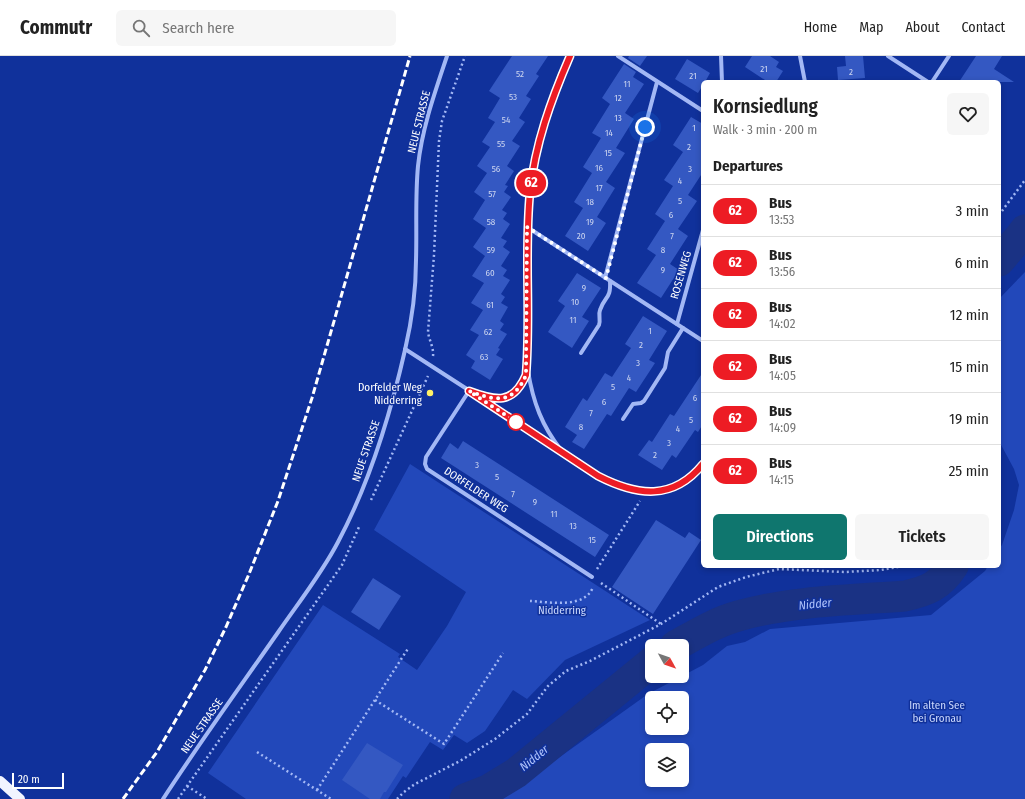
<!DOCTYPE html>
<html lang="en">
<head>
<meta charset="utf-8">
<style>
	body { margin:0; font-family:"Fira Sans Condensed",sans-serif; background:#f6f6f6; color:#222; height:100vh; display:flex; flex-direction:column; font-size:15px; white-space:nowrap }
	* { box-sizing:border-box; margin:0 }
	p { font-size:13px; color:#767676 }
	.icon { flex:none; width:22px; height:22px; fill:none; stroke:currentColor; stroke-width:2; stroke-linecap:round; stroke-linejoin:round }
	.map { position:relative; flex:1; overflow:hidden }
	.panel { position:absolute; left:701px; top:24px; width:300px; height:488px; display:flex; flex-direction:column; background:#fff; border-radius:6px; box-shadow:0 2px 6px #0003 }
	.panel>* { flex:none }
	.badge { padding:0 8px; border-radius:13px; font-size:14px; line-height:26px }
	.needle { width:26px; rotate:130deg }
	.tools { position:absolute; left:645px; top:583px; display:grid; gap:8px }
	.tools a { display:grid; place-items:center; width:44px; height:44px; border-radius:6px; background:#fff; box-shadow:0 2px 6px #0003; font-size:20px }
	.scale { position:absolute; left:12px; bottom:10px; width:52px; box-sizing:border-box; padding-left:4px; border:2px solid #fff; border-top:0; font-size:11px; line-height:14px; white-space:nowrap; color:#fff; -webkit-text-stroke:3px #10319b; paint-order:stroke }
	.you { position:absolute; width:20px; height:20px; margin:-10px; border:3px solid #fff; border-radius:50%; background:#1a73e8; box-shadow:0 0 0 6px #1a73e833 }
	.map>.badge { position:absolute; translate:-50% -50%; box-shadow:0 0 0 2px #fff }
	h2 { padding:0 12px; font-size:15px; line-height:36px }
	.round { display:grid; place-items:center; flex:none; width:42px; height:42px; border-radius:6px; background:#f6f6f6 }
	.summary { display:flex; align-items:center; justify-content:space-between; height:68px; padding:0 12px }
	h1 { font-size:19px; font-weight:600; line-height:30px }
	.action { display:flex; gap:8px; margin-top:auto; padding:8px 12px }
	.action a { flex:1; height:46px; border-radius:6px; background:#0f766e; color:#fff; font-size:16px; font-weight:600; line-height:46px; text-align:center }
	.action a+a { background:#f6f6f6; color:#222 }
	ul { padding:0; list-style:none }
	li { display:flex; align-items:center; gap:12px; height:52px; padding:0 12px; border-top:1px solid #e0e0e0 }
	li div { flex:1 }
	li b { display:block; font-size:15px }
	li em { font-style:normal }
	li .badge { min-width:44px; font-weight:700; text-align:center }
	header { display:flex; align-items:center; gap:24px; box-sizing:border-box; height:56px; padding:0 20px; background:#fff; border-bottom:1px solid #e0e0e0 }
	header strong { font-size:19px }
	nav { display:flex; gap:22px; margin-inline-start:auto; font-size:14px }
	.search { width:280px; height:36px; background:#f6f6f6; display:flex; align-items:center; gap:10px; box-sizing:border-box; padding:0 14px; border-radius:6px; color:#767676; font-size:15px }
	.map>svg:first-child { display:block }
	.green { fill:#2248ba; fill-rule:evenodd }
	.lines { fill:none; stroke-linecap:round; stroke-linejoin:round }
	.river { stroke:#1a3284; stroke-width:31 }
	.building { fill:#3458c2 }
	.path { stroke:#a3b8f5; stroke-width:2.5; stroke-dasharray:2 3; stroke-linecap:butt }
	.street { stroke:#a3b8f5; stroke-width:4 }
	.primary { stroke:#f1f4ff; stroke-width:10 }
	.rail { stroke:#fff; stroke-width:3; stroke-dasharray:7 3; stroke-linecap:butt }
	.line-casing { stroke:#fff; stroke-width:9 }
	.line { stroke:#ed1c24; stroke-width:6 }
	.walk { stroke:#fff; stroke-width:4; stroke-dasharray:0 7.2 }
	.poi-dot { fill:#fff167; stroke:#10319b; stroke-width:1.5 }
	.stop-dot { fill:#fff; stroke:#ed1c24; stroke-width:2 }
	.labels { text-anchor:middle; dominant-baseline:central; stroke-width:3; stroke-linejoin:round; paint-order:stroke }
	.number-label { font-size:9px; fill:#ccd5f0 }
	.street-label { font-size:11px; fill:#fff; stroke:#10319b }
	.poi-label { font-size:11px; fill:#fff; stroke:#10319b; text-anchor:end }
	.park-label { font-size:11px; fill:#ccd9fe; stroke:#10319b }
	.water-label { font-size:12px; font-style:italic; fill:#b0c3fb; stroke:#10319b }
</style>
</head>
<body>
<header>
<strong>Commutr</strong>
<div class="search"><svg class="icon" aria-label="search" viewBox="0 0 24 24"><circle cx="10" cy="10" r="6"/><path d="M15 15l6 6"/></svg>Search here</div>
<nav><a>Home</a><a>Map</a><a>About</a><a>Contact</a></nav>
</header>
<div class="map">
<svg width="1025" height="743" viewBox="0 0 1025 743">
	<rect width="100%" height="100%" fill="#10319b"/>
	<!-- green -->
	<g class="green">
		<path d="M1025,216v527h-524l147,-105 55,-29 24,-19 18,-4 25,-13 161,-14 54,-44 3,-5h11v-17l3,-4 12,-35 5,-25 -5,-16 -15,-28v-142zM652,642h30v30h-30zM652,694h30v30h-30z"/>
		<path d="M410,408l240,156 -85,40 -38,39 -14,-9 -28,41 -18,12 -13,-8 -11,15 -13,-8 -24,36 -3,-2 -15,23h-142l-38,-26 115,-168 77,49 -2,3 19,13 30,-44 19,-34 -92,-62z"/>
	</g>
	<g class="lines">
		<!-- river -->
		<g class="river">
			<path d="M999,205l19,-22 7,-9"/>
			<path d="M675,590c20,-11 41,-24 63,-30 52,-15 113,-16 167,-20 22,-5 35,-10 48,-30"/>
			<path d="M465,743l23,-9 28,-17 136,-111"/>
		</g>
	</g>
	<!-- building -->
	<g class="building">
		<path d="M512,0h36l-12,18 3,2 -13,20 5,3 -12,19 6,4 -13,19 8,5 -13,20 7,5 -9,14 3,1 -4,6 7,5 -9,13 5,3 -4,6 7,5 -9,14 6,3 -4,6 7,5 -9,14 6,4 -4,6 7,4 -9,14 4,3 -4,6 7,4 -8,14 4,3 -4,6 7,4 -9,14 2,1 -4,6 7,4 -13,21 -19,-12 4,-7 -9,-6 13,-20 -9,-5 13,-20 -12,-7 13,-20 -12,-7 13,-20 -12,-9 13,-19 -13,-9 12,-19 -11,-8 13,-19 -10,-7 13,-19 -8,-5 13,-20 -7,-4 12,-20 -11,-7z"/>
		<path d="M629,0h18l-7,10 -12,-8z"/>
		<path d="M752,0h18l9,6 -3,5 7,4 -7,11h-8l-23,-15z"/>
		<path d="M845,0h18l2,22 -27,2 -1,-13 9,-1z"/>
		<path d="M976,0h26l-8,13 20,13h-55z"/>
		<path d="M687,3l23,14 -5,9h-2v3l-5,8 -23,-14z"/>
		<path d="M624,8l12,8 -3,5 11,7 -19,29 9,6 -18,29 9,5 -19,29 9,6 -18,29 9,6 -18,28 -23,-15 18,-28 -9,-6 18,-29 -9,-6 18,-29 -9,-5 18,-29 -8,-6z"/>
		<path d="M691,61l12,7v48l-15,23 9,6 -19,28 10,7 -18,28 9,6 -18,28 -24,-15 19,-28 -9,-6 18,-28 -10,-7 18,-28 -9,-6 19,-28 -10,-7z"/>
		<path d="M577,217l24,15 -19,29 7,4 -17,27 -24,-16 17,-26 -7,-5z"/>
		<path d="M643,260l24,15 -18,29 6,3 -19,29 -7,-4 -18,28 -4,-2 -23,35 -12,-7 5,-7 -12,-8 18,-29 4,3 18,-28 7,4 19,-29 -6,-4z"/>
		<path d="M703,316v52l-5,8 -3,-2 -19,28 -4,-3 -10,15 -24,-15 11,-15 3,2 18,-28 4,2z"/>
		<path d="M463,385l146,94 -14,22 -154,-99 9,-15 8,6z"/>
		<path d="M656,464l29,18 4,-6 12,8 -48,74 -41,-27z"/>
		<path d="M373,522l28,18 -22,34 -28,-18z"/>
		<path d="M367,687l36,22 -17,27h-2l-4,7h-10l-28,-19z"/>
	</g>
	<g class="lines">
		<!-- path -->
		<g class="path">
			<path d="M999,159l26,-35"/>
			<path d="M433,300c1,-8 -4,-16 -5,-24l6,-77 5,-114 3,-20 23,-65"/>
			<path d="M371,444l57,-124"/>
			<path d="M597,513l43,-68"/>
			<path d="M601,527l60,41"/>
			<path d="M530,545c19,1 55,8 63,-14"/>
			<path d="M375,644l69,44 59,-91"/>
			<path d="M257,696l74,47"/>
			<path d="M187,730l20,13"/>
			<path d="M317,734l92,-143"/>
			<path d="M178,743l164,-234 17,-38"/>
			<path d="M397,743l7,-7 11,-8 45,-23 35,-22 32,-25 21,-28 18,-15 24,-10 71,-37 57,-37 28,-10 33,-8 66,3 36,-2 22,-4"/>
		</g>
		<!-- street -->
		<g class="street">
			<path d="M618,0l85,55"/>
			<path d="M721,0l1,26"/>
			<path d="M800,0l5,26"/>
			<path d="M888,0l40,26"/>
			<path d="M932,26l17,-26"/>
			<path d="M527,171l176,114"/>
			<path d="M605,222l52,-196"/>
			<path d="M677,268l26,-94"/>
			<path d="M405,293l65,42"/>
			<path d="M581,297l18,-28c2,-5 -1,-10 1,-15 5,-15 11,-10 10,-29"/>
			<path d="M528,315c5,31 14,55 33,79"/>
			<path d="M469,335c27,10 44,14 57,-16 5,-61 -2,-122 4,-183 5,-48 21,-92 40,-136"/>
			<path d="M469,335l-43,66 -1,7 2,5 165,108"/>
			<path d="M476,339l122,81c29,14 54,24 83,6 9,-5 16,-10 22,-18"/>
			<path d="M623,363l10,-15 8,-1 3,-2 21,-33 3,-16 15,-24"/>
			<path d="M163,743c37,-57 77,-112 116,-168 20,-29 43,-58 59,-89 32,-60 52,-126 67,-192 7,-30 11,-60 11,-90 1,-31 -1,-62 2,-94 4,-38 17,-74 29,-110"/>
		</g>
		<!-- primary -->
		<path class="primary" d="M0,725l20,18"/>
		<!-- rail -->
		<path class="rail" d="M123,743l34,-47 48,-82 21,-43 23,-53 29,-73 34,-103 98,-342"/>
	</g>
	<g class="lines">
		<!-- line casing -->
		<g class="line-casing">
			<path id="line" d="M570,0c-19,44 -35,88 -40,136 -6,61 1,122 -4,183 -13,30 -30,26 -57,16l129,85c39,20 75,25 105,-12"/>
		</g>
		<!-- line -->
		<use href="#line" class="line"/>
		<!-- walk -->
		<path class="walk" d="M516,366l-47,-31c27,10 44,14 57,-16l1,-148 79,51 39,-151"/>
	</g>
	<!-- markers -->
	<circle class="poi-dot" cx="430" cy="337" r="4"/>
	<circle class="stop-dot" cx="516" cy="366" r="8"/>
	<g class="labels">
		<!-- number labels -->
		<g class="number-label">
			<text x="764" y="13">21</text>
			<text x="851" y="16">2</text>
			<text x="520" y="18">52</text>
			<text x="693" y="20">21</text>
			<text x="627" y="28">11</text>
			<text x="513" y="41">53</text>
			<text x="618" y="42">12</text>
			<text x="618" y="62">13</text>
			<text x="506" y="64">54</text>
			<text x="694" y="72">1</text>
			<text x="609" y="77">14</text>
			<text x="501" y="88">55</text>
			<text x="689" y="91">2</text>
			<text x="608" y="97">15</text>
			<text x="599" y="112">16</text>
			<text x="496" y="113">56</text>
			<text x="690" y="113">3</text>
			<text x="680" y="125">4</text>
			<text x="599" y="132">17</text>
			<text x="492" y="138">57</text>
			<text x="680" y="145">5</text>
			<text x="590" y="146">18</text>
			<text x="671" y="159">6</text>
			<text x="491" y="166">58</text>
			<text x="590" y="166">19</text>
			<text x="581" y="180">20</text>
			<text x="672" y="180">7</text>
			<text x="491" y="194">59</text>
			<text x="663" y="194">8</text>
			<text x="663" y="214">9</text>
			<text x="490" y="217">60</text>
			<text x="584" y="232">9</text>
			<text x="575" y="246">10</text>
			<text x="490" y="249">61</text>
			<text x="573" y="264">11</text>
			<text x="650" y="275">1</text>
			<text x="488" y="276">62</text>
			<text x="641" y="289">2</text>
			<text x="484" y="301">63</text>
			<text x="638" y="307">3</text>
			<text x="629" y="322">4</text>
			<text x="613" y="331">5</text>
			<text x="695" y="342">6</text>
			<text x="604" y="346">6</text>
			<text x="591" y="357">7</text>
			<text x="691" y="364">5</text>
			<text x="581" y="371">8</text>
			<text x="678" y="373">4</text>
			<text x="669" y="387">3</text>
			<text x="655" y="399">2</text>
			<text x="477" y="409">3</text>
			<text x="497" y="421">5</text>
			<text x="513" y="438">7</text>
			<text x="535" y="446">9</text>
			<text x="554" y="458">11</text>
			<text x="573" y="470">13</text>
			<text x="592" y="484">15</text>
		</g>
		<!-- street labels -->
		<g class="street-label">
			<text transform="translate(419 66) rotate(-76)">NEUE STRASSE</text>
			<text transform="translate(681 219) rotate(-74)">ROSENWEG</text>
			<text transform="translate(366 395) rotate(-71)">NEUE STRASSE</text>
			<text transform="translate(476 434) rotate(33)">DORFELDER WEG</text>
			<text transform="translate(202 670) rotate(-55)">NEUE STRASSE</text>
		</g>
		<!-- poi labels -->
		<g class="poi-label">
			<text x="422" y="331">Dorfelder Weg<tspan x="422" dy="13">Nidderring</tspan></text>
		</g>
		<!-- park labels -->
		<g class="park-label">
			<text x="562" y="554">Nidderring</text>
			<text x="937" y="649">Im alten See<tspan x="937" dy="13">bei Gronau</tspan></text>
		</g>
		<!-- water labels -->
		<g class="water-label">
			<text transform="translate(815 548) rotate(-6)">Nidder</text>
			<text transform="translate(534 702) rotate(-39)">Nidder</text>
		</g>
	</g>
</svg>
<div class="tools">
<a><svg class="needle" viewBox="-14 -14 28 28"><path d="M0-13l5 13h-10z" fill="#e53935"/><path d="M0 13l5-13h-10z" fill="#767676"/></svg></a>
<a><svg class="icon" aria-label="locate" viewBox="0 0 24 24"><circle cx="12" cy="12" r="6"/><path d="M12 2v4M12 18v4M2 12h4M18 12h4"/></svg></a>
<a><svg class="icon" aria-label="layers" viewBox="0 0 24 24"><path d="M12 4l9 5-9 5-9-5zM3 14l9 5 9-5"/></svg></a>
</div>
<div class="scale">20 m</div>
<div class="you" style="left:645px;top:71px"></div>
<b class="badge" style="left:531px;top:127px;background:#ed1c24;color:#fff">62</b>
<section class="panel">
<div class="summary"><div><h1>Kornsiedlung</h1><p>Walk · 3 min · 200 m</p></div><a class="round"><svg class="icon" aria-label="heart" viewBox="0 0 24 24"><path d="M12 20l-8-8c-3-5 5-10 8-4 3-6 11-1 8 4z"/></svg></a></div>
<h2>Departures</h2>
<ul>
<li><span class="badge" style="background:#ed1c24;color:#fff">62</span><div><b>Bus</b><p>13:53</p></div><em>3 min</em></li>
<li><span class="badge" style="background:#ed1c24;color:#fff">62</span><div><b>Bus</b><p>13:56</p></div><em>6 min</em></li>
<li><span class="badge" style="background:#ed1c24;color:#fff">62</span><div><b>Bus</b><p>14:02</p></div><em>12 min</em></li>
<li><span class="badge" style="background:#ed1c24;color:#fff">62</span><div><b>Bus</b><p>14:05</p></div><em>15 min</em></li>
<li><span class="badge" style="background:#ed1c24;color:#fff">62</span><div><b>Bus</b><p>14:09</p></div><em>19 min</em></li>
<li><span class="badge" style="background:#ed1c24;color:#fff">62</span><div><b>Bus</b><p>14:15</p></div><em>25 min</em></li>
</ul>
<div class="action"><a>Directions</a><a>Tickets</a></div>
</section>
</div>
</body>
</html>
